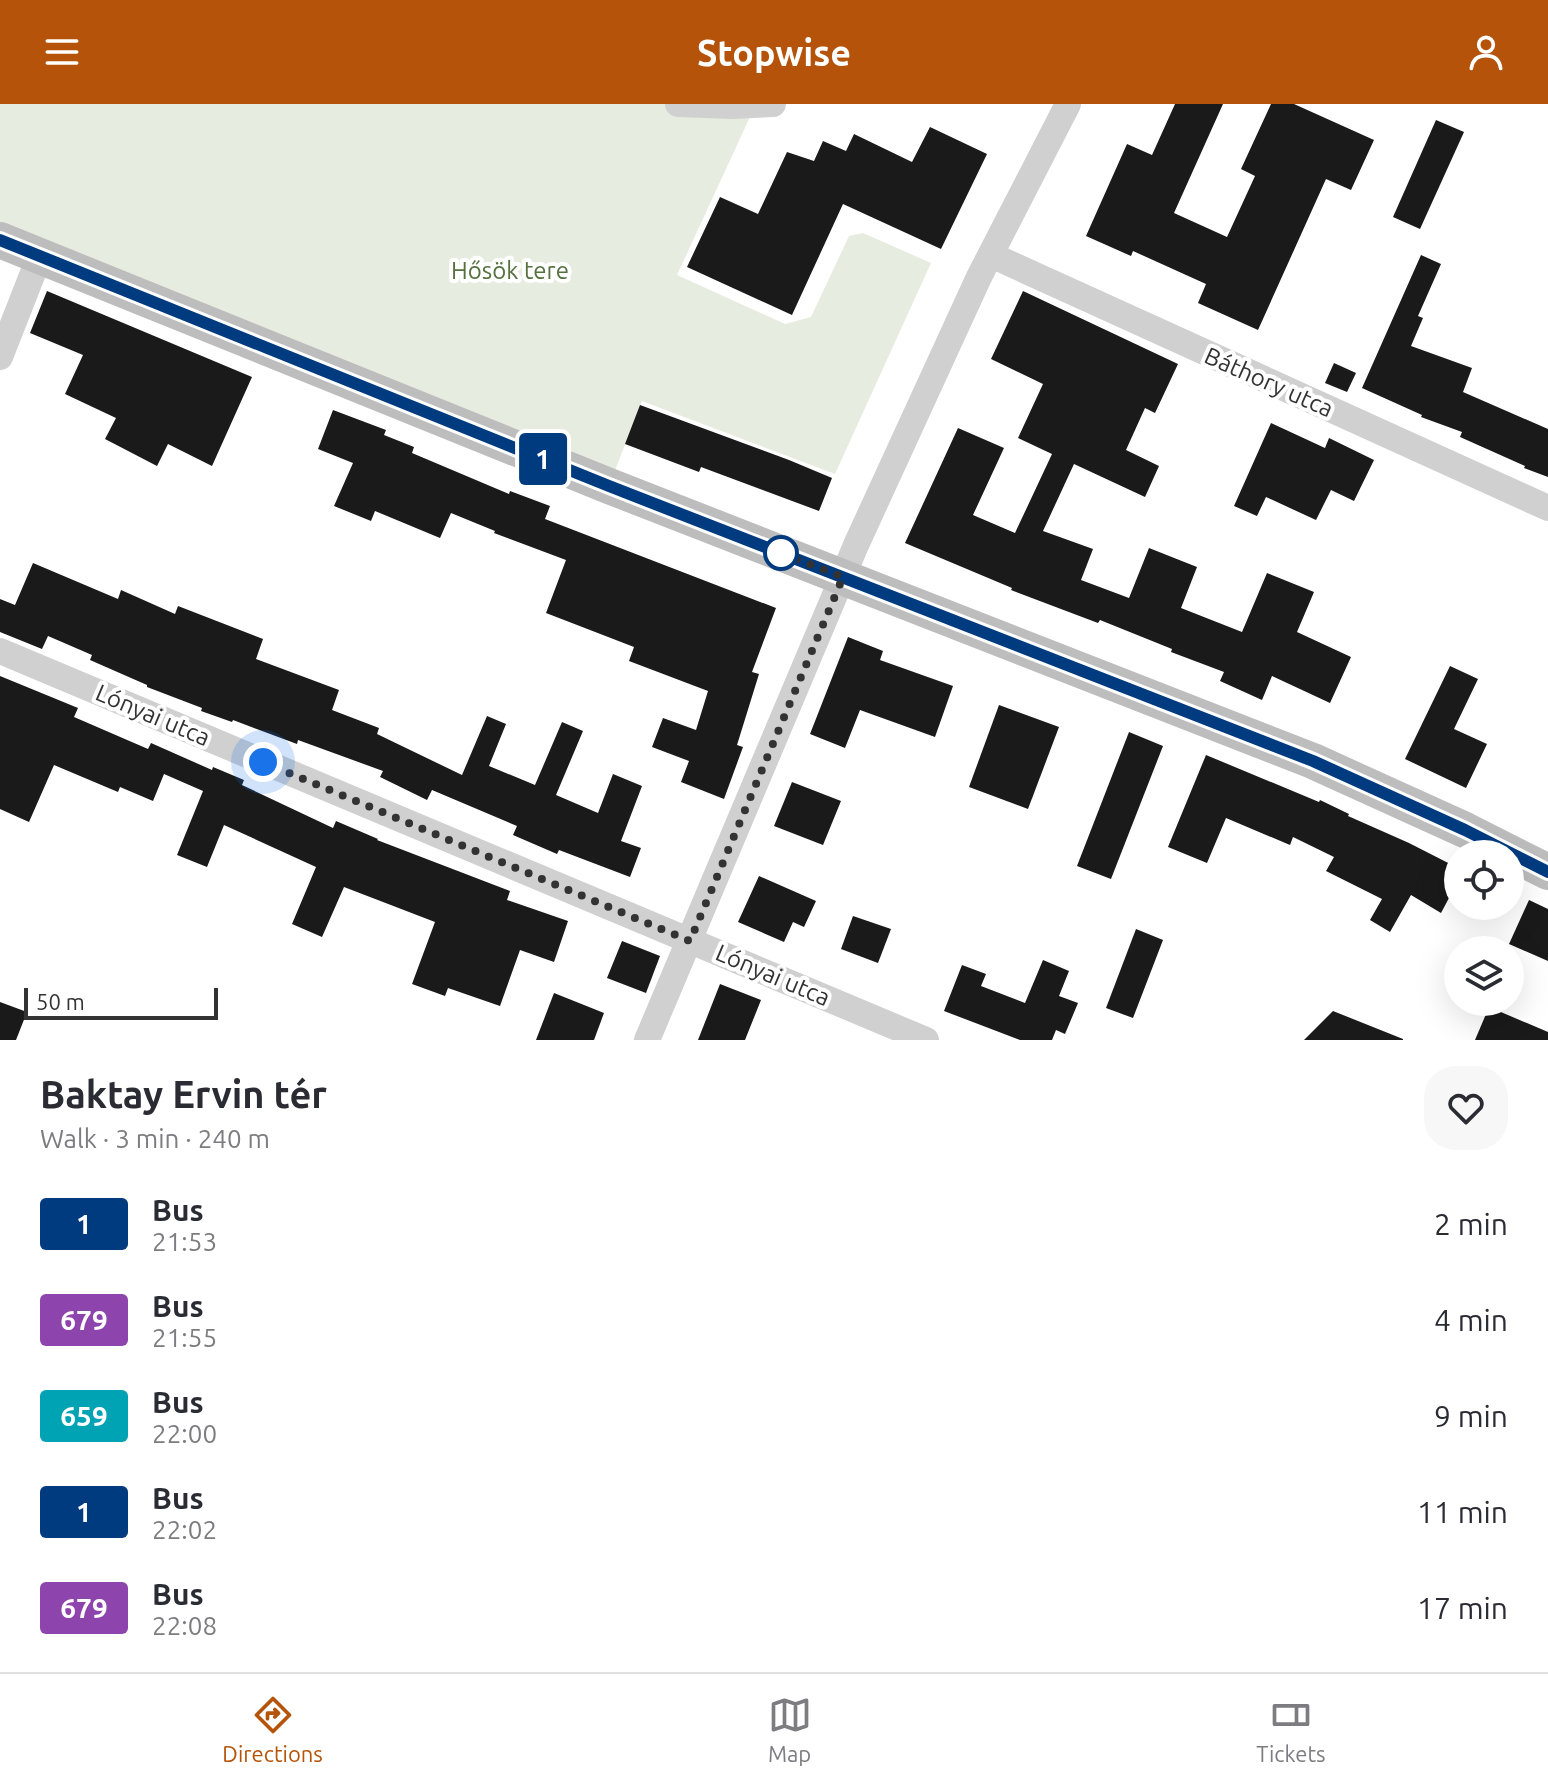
<!DOCTYPE html>
<html lang="en">
<head>
<meta charset="utf-8">
<style>
	body { margin:0; font-family:Ubuntu,sans-serif; background:#f7f7f7; color:#2b2b33; height:100vh; display:flex; flex-direction:column; font-size:30px; white-space:nowrap }
	* { box-sizing:border-box; margin:0 }
	p { font-size:26px; color:#7c7c81 }
	.icon { flex:none; width:44px; height:44px; fill:none; stroke:currentColor; stroke-width:2; stroke-linecap:round; stroke-linejoin:round }
	.map { position:relative; height:936px; overflow:hidden }
	.drawer { display:flex; flex-direction:column; background:#fff; flex:1 }
	.drawer>* { flex:none }
	.badge { padding:0 16px; border-radius:6px; font-size:28px; line-height:52px }
	.buttons { position:absolute; left:1444px; top:736px; display:grid; gap:16px }
	.buttons a { display:grid; place-items:center; width:80px; height:80px; border-radius:50%; background:#fff; box-shadow:0 8px 32px #0002; font-size:40px }
	.scale { position:absolute; left:24px; bottom:20px; width:194px; box-sizing:border-box; padding-left:8px; border:4px solid #333; border-top:0; font-size:22px; line-height:28px; white-space:nowrap; color:#333; -webkit-text-stroke:6px #fff; paint-order:stroke }
	.you { position:absolute; width:40px; height:40px; margin:-20px; border:6px solid #fff; border-radius:50%; background:#1a73e8; box-shadow:0 0 0 12px #1a73e833 }
	.map>.badge { position:absolute; translate:-50% -50%; box-shadow:0 0 0 4px #fff }
	.round { display:grid; place-items:center; flex:none; width:84px; height:84px; border-radius:32px; background:#f7f7f7 }
	.headline { display:flex; align-items:center; justify-content:space-between; height:136px; padding:0 40px }
	h1 { font-size:38px; font-weight:700; line-height:60px }
	ul { padding:0; list-style:none }
	li { display:flex; align-items:center; gap:24px; height:96px; padding:0 40px }
	li div { flex:1 }
	li b { display:block; font-size:30px }
	li em { font-style:normal }
	li .badge { min-width:88px; font-weight:700; text-align:center }
	header { display:flex; justify-content:space-between; align-items:center; height:104px; padding:0 40px; background:#b45309; color:#fff; font-size:36px; font-weight:700 }
	.tabs { display:flex; justify-content:space-around; align-items:center; height:112px; border-top:2px solid #e1e1e2; background:#fff; font-size:22px; color:#7c7c81 }
	.tabs a { display:grid; justify-items:center; gap:4px }
	.tabs .selected { color:#b45309 }
	.map>svg:first-child { display:block }
	.green { fill:#e6ecdf }
	.building { fill:#1a1a1a }
	.lines { fill:none; stroke-linecap:round; stroke-linejoin:round }
	.minor { stroke:#d0d0d0; stroke-width:26 }
	.secondary { stroke:#bdbdbd; stroke-width:36 }
	.line-casing { stroke:#fff; stroke-width:18 }
	.line { stroke:#003b80; stroke-width:12 }
	.walk { stroke:#333; stroke-width:8; stroke-dasharray:0 14.4 }
	.stop-dot { fill:#fff; stroke:#003b80; stroke-width:4 }
	.labels { text-anchor:middle; dominant-baseline:central; stroke-width:8; stroke-linejoin:round; paint-order:stroke }
	.park-label { font-size:24px; fill:#56703f; stroke:#fff }
	.street-label { font-size:24px; fill:#333; stroke:#fff }
</style>
</head>
<body>
<header><svg class="icon" aria-label="menu" viewBox="0 0 24 24"><path d="M4 6h16M4 12h16M4 18h16"/></svg>Stopwise<svg class="icon" aria-label="person" viewBox="0 0 24 24"><circle cx="12" cy="8" r="4"/><path d="M4 21q1-7 8-7t8 7"/></svg></header>
<div class="map">
<svg width="1548" height="936" viewBox="0 0 1548 936">
	<rect width="100%" height="100%" fill="#fff"/>
	<!-- green -->
	<path class="green" d="M0,0h734l21,2 -78,169 108,49 26,-7 38,-81 14,-3 68,30 -96,211 -193,-73 -33,85 -609,-232z"/>
	<!-- building -->
	<g class="building">
		<path d="M1175,0h48l-49,109 53,24 28,-61 -14,-7 30,-65h23l80,36 -23,50 -25,-11 -68,151 -60,-27 8,-19 -73,-33 -2,5 -45,-20 41,-92 25,11z"/>
		<path d="M1436,16l28,12 -44,97 -27,-12z"/>
		<path d="M930,23l57,27 -46,95 -98,-45 -51,111 -105,-48 33,-70 38,17 29,-62 27,9 9,-20 23,10 8,-17 58,28z"/>
		<path d="M1421,151l20,9 -23,52 5,2 -12,28 61,22 -9,24 85,37v48l-24,-9 1,-2 -65,-29 2,-5 -41,-15 1,-2 -60,-27z"/>
		<path d="M47,187l205,86 -40,89 -44,-22 -11,22 -52,-27 11,-21 -51,-24 18,-39 -53,-22z"/>
		<path d="M1023,187l155,73 -23,49 -10,-5 -19,42 33,16 -14,31 -71,-33 -31,67 50,18 -12,31 48,18 20,-50 48,19 -16,41 61,24 25,-59 47,19 -17,40 54,25 -21,46 -58,-27 -10,24 -42,-19 4,-9 -53,-20 1,-3 -72,-29 -2,3 -87,-33 1,-2 -107,-45 53,-115 46,20 -31,67 42,18 37,-79 -34,-16 25,-54 -52,-25z"/>
		<path d="M1334,259l22,10 -9,19 -22,-9z"/>
		<path d="M640,301l149,55 43,18 -13,33 -118,-44 -2,5 -74,-28z"/>
		<path d="M333,306l53,20 -2,5 30,12 -2,6 97,41 1,-3 40,15 -5,13 231,89 -24,64 7,2 -22,71 6,2 -19,52 -43,-17 8,-21 -37,-14 11,-29 33,12 12,-39 -79,-30 5,-14 -88,-34 20,-53 -72,-27 1,-2 -44,-18 -11,25 -65,-27 -4,10 -37,-15 19,-43 -35,-14z"/>
		<path d="M1271,319l54,25 4,-10 45,22 -20,41 -23,-11 -15,30 -50,-23 -9,19 -23,-10z"/>
		<path d="M33,459l85,36 3,-9 54,24 3,-8 85,33 -7,20 83,31 -7,20 47,18 -2,6 85,41 25,-59 19,8 -17,42 46,19 27,-63 21,9 -27,64 42,18 15,-39 29,12 -21,55 20,7 -11,29 -71,-27 -2,4 -44,-19 4,-9 -85,-36 -5,10 -47,-23 3,-6 -85,-31 -1,4 -64,-24 -1,2 -31,-11 1,-3 -55,-21v-2l-57,-25 2,-5 -44,-19 -6,13 -42,-17v-33l15,6z"/>
		<path d="M848,533l35,14 -3,9 73,26 -18,51 -75,-27 -15,38 -35,-14z"/>
		<path d="M1450,562l28,13 -24,50 33,15 -21,44 -61,-29z"/>
		<path d="M0,572l78,32 -4,9 74,32 3,-6 61,27 1,-3 31,13 -2,5 91,43 3,-7 42,18 -1,1 133,51 -3,9 61,21 -14,41 -34,-12 -20,56 -52,-18 -3,8 -33,-12 23,-62 -91,-35 -22,50 -30,-13 24,-57 -92,-42 -17,42 -30,-12 26,-64 -39,-17 -11,27 -33,-14 -2,5 -64,-27 -25,57 -29,-13z"/>
		<path d="M999,601l60,22 -31,82 -59,-22z"/>
		<path d="M1129,628l34,14 -52,133 -34,-13z"/>
		<path d="M1206,651l113,47 1,-2 29,14 -1,2 61,27 49,25v13l-17,32 -30,-18 -21,37 -20,-12 12,-21 -56,-28 8,-14 -41,-20 -3,8 -64,-27 -19,45 -39,-16z"/>
		<path d="M792,678l49,19 -18,44 -49,-19z"/>
		<path d="M759,772l57,25 -12,26 -11,-5 -9,20 -46,-20z"/>
		<path d="M1529,796l19,9v52l-39,-17z"/>
		<path d="M853,812l38,13 -13,34 -37,-14z"/>
		<path d="M1136,825l27,11 -30,78 -27,-10z"/>
		<path d="M622,837l38,15 -14,37 -39,-15z"/>
		<path d="M1043,856l26,11 -10,25 19,7 -13,31 -9,-4 -4,10h-32l-76,-29 18,-46 24,9 -5,12 44,17z"/>
		<path d="M720,880l41,16 -16,40h-47z"/>
		<path d="M554,889l50,20 -10,27h-58z"/>
		<path d="M0,898l27,10 -11,28h-16z"/>
		<path d="M1489,903l59,25v8h-73z"/>
		<path d="M1333,907l70,28v1h-99z"/>
	</g>
	<g class="lines">
		<!-- minor -->
		<g class="minor">
			<path d="M678,0l55,2 40,-2"/>
			<path d="M991,151l557,253"/>
			<path d="M0,253l40,-102"/>
			<path d="M0,547l926,389"/>
			<path d="M647,936l209,-495 123,-268 89,-173"/>
		</g>
		<!-- secondary -->
		<path class="secondary" d="M0,136l609,246 704,275 152,69 83,42"/>
	</g>
	<g class="lines">
		<!-- line casing -->
		<g class="line-casing">
			<path id="line" d="M0,136l609,246 704,275 152,69 83,42"/>
		</g>
		<!-- line -->
		<use href="#line" class="line"/>
		<!-- walk -->
		<path class="walk" d="M263,658l427,179 153,-364 -62,-24"/>
	</g>
	<!-- markers -->
	<circle class="stop-dot" cx="781" cy="449" r="16"/>
	<g class="labels">
		<!-- park labels -->
		<g class="park-label">
			<text x="510" y="166">Hősök tere</text>
		</g>
		<!-- street labels -->
		<g class="street-label">
			<text transform="translate(1269 278) rotate(24)">Báthory utca</text>
			<text transform="translate(153 611) rotate(23)">Lónyai utca</text>
			<text transform="translate(773 871) rotate(23)">Lónyai utca</text>
		</g>
	</g>
</svg>
<div class="buttons">
<a><svg class="icon" aria-label="locate" viewBox="0 0 24 24"><circle cx="12" cy="12" r="6"/><path d="M12 2v4M12 18v4M2 12h4M18 12h4"/></svg></a>
<a><svg class="icon" aria-label="layers" viewBox="0 0 24 24"><path d="M12 4l9 5-9 5-9-5zM3 14l9 5 9-5"/></svg></a>
</div>
<div class="scale">50 m</div>
<div class="you" style="left:263px;top:658px"></div>
<b class="badge" style="left:543px;top:355px;background:#003b80;color:#fff">1</b>
</div>
<section class="drawer">
<div class="headline"><div><h1>Baktay Ervin tér</h1><p>Walk · 3 min · 240 m</p></div><a class="round"><svg class="icon" aria-label="heart" viewBox="0 0 24 24"><path d="M12 20l-8-8c-3-5 5-10 8-4 3-6 11-1 8 4z"/></svg></a></div>
<ul>
<li><span class="badge" style="background:#003b80;color:#fff">1</span><div><b>Bus</b><p>21:53</p></div><em>2 min</em></li>
<li><span class="badge" style="background:#8e44ad;color:#fff">679</span><div><b>Bus</b><p>21:55</p></div><em>4 min</em></li>
<li><span class="badge" style="background:#00a3b4;color:#fff">659</span><div><b>Bus</b><p>22:00</p></div><em>9 min</em></li>
<li><span class="badge" style="background:#003b80;color:#fff">1</span><div><b>Bus</b><p>22:02</p></div><em>11 min</em></li>
<li><span class="badge" style="background:#8e44ad;color:#fff">679</span><div><b>Bus</b><p>22:08</p></div><em>17 min</em></li>
</ul>
</section>
<nav class="tabs">
<a class="selected"><svg class="icon" aria-label="directions" viewBox="0 0 24 24"><path d="M12 3l9 9-9 9-9-9zM9 14v-3h6M13 9l2 2-2 2"/></svg>Directions</a>
<a><svg class="icon" aria-label="map" viewBox="0 0 24 24"><path d="M3 6l6-2 6 2 6-2v14l-6 2-6-2-6 2zM9 4v14M15 6v14"/></svg>Map</a>
<a><svg class="icon" aria-label="tickets" viewBox="0 0 24 24"><path d="M3 7h18v10H3zM15 7v10"/></svg>Tickets</a>
</nav>
</body>
</html>
